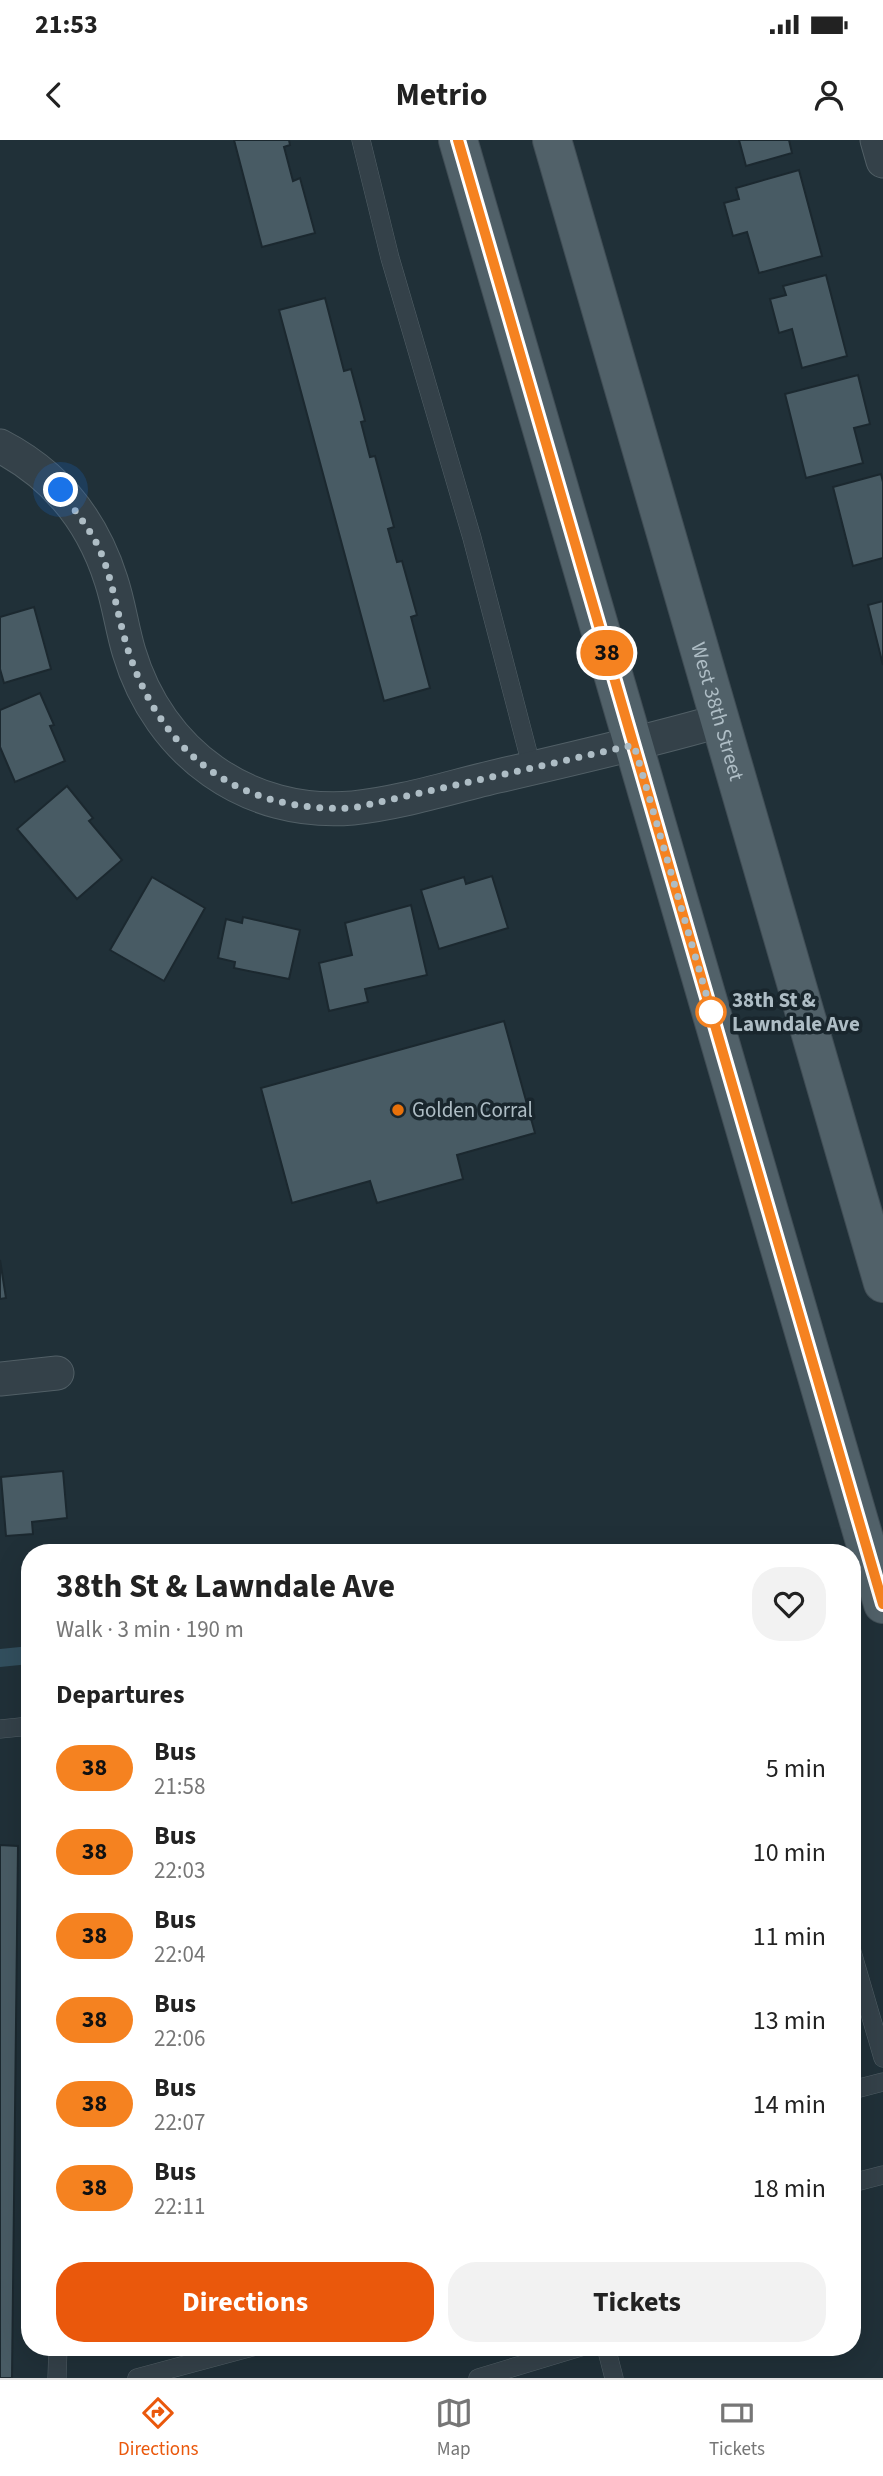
<!DOCTYPE html>
<html lang="en">
<head>
<meta charset="utf-8">
<style>
	body { margin:0; font-family:"Source Sans 3",sans-serif; background:#f2f2f2; color:#222; height:100vh; display:flex; flex-direction:column; font-size:26px; white-space:nowrap }
	* { box-sizing:border-box; margin:0 }
	p { font-size:23px; color:#767676 }
	.icon { flex:none; width:38px; height:38px; fill:none; stroke:currentColor; stroke-width:2; stroke-linecap:round; stroke-linejoin:round }
	.map { position:relative; flex:1; overflow:hidden }
	.details { position:absolute; left:21px; top:1404px; width:840px; height:812px; display:flex; flex-direction:column; background:#fff; border-radius:28px; box-shadow:0 7px 28px #0002 }
	.details>* { flex:none }
	.badge { padding:0 14px; border-radius:23px; font-size:24px; line-height:46px }
	.you { position:absolute; width:35px; height:35px; margin:-18px; border:5px solid #fff; border-radius:50%; background:#1a73e8; box-shadow:0 0 0 10px #1a73e833 }
	.map>.badge { position:absolute; translate:-50% -50%; box-shadow:0 0 0 4px #fff }
	h2 { padding:0 35px; font-size:26px; line-height:63px }
	.round { display:grid; place-items:center; flex:none; width:74px; height:74px; border-radius:28px; background:#f2f2f2 }
	.summary { display:flex; align-items:center; justify-content:space-between; height:119px; padding:0 35px }
	h1 { font-size:33px; font-weight:700; line-height:52px }
	.cta { display:flex; gap:14px; margin-top:auto; padding:14px 35px }
	.cta a { flex:1; height:80px; border-radius:28px; background:#ea580c; color:#fff; font-size:28px; font-weight:700; line-height:80px; text-align:center }
	.cta a+a { background:#f2f2f2; color:#222 }
	ul { padding:0; list-style:none }
	li { display:flex; align-items:center; gap:21px; height:84px; padding:0 35px }
	li div { flex:1 }
	li b { display:block; font-size:26px }
	li em { font-style:normal }
	li .badge { min-width:77px; font-weight:700; text-align:center }
	.status { display:flex; justify-content:space-between; align-items:center; height:49px; padding:0 35px; background:#fff; direction:ltr }
	.status svg { height:19px; fill:currentColor }
	header { display:flex; justify-content:space-between; align-items:center; height:91px; padding:0 35px; background:#fff; font-size:32px; font-weight:700 }
	.menu { display:flex; justify-content:space-around; align-items:center; height:98px; border-top:2px solid #e0e0e0; background:#fff; font-size:19px; color:#767676 }
	.menu a { display:grid; justify-items:center; gap:4px }
	.menu .active { color:#ea580c }
	.map>svg:first-child { display:block }
	.water { fill:#324f5e }
	.building { fill:#485b64; stroke:#1b282f; stroke-width:2 }
	.lines { fill:none; stroke-linecap:round; stroke-linejoin:round }
	.lane-casing { stroke:#515f66; stroke-width:19 }
	.street-casing { stroke:#515f66; stroke-width:35 }
	.primary-casing { stroke:#404d55; stroke-width:40 }
	.lane { stroke:#344149; stroke-width:18 }
	.street { stroke:#344149; stroke-width:33 }
	.primary { stroke:#516169; stroke-width:38 }
	.line-casing { stroke:#fff; stroke-width:16 }
	.line { stroke:#f58220; stroke-width:10 }
	.walk { stroke:#aebdc5; stroke-width:7; stroke-dasharray:0 12.6 }
	.stop-dot { fill:#fff; stroke:#f58220; stroke-width:3.5 }
	.food-dot { fill:#e8710a; stroke:#19262d; stroke-width:2.5 }
	.labels { text-anchor:middle; dominant-baseline:central; stroke-width:7; stroke-linejoin:round; paint-order:stroke }
	.street-label { font-size:21px; fill:#aebdc5; stroke:#19262d }
	.stop-label { font-size:21px; font-weight:bold; fill:#aebdc5; stroke:#19262d; text-anchor:start }
	.poi-label { font-size:21px; fill:#aebdc5; stroke:#19262d; text-anchor:start }
</style>
</head>
<body>
<div class="status"><b>21:53</b><svg viewBox="0 0 49 12"><path d="M0 12V9h3v3zM5 12V6h3v6zM10 12V3h3v9zM15 12V0h3v12zM26 1h20v11H26zM47 4h2v5h-2z"/></svg></div>
<header><svg class="icon" aria-label="back" viewBox="0 0 24 24"><path d="M15 5l-7 7 7 7"/></svg>Metrio<svg class="icon" aria-label="person" viewBox="0 0 24 24"><circle cx="12" cy="8" r="4"/><path d="M4 21q1-7 8-7t8 7"/></svg></header>
<div class="map">
<svg width="883" height="2238" viewBox="0 0 883 2238">
	<rect width="100%" height="100%" fill="#203038"/>
	<!-- water -->
	<path class="water" d="M30,1506v18l-30,3v-18z"/>
	<!-- building -->
	<g class="building">
		<path d="M234,0h55l1,5 -6,2 9,34 7,-3 15,55 -53,14z"/>
		<path d="M739,0h50l3,13 -46,13z"/>
		<path d="M799,30l23,86 -63,17 -12,-41 -14,4 -9,-33 15,-4 -3,-11z"/>
		<path d="M826,135l21,81 -45,12 -10,-39 -13,4 -9,-34 16,-4 -3,-9z"/>
		<path d="M325,158l19,73 7,-2 14,52 -4,1 9,35 5,-1 19,71 -6,2 9,33 5,-1 15,54 -6,2 19,71 -46,13 -105,-391z"/>
		<path d="M858,235l12,49 -16,4 9,35 -57,15 -21,-84z"/>
		<path d="M881,334l2,8v76l-30,8 -20,-79z"/>
		<path d="M883,461v64l-15,-60z"/>
		<path d="M34,467l17,62 -47,14 -4,-14v-52z"/>
		<path d="M40,553l14,32 -4,1 15,35 -50,21 -15,-35v-37z"/>
		<path d="M67,646l26,32 -4,3 33,39 -45,39 -60,-70z"/>
		<path d="M492,736l16,52 -69,21 -18,-59 43,-13 2,7z"/>
		<path d="M152,737l53,31 -41,73 -54,-31z"/>
		<path d="M411,765l16,70 -62,14 3,13 -39,9 -10,-48 33,-8 -7,-32z"/>
		<path d="M243,777l57,13 -11,49 -55,-11 1,-6 -17,-4 8,-39 16,4z"/>
		<path d="M504,881l31,112 -78,22 6,24 -86,24 -7,-22 -78,22 -31,-115z"/>
		<path d="M0,1120l6,38 -6,1z"/>
		<path d="M63,1331l4,47 -35,4 1,12 -27,2 -5,-59z"/>
		<path d="M0,1705l18,1 -6,532h-12z"/>
	</g>
	<g class="lines">
		<!-- lane casing -->
		<g class="lane-casing">
			<g id="lane">
				<path d="M361,0l29,118 82,280 60,230"/>
				<path d="M0,1589l30,-3"/>
				<path d="M852,1812l31,106"/>
				<path d="M852,1950l31,-8"/>
				<path d="M852,2043l31,-8"/>
				<path d="M606,2207l8,31"/>
				<path d="M57,2238l1,-31"/>
				<path d="M137,2238l115,-31"/>
				<path d="M478,2238l103,-31"/>
			</g>
		</g>
		<!-- street casing -->
		<g class="street-casing">
			<g id="street">
				<path d="M877,0l6,21"/>
				<path d="M0,306c56,29 92,74 111,134 8,24 11,49 18,72 30,101 119,165 224,156 48,-5 98,-21 145,-32 74,-17 148,-34 221,-55"/>
				<path d="M0,1239l57,-6"/>
			</g>
		</g>
		<!-- primary casing -->
		<g class="primary-casing">
			<g id="primary">
				<path d="M458,0l425,1464"/>
				<path id="s1" d="M552,0l331,1143"/>
			</g>
		</g>
		<!-- lane -->
		<use href="#lane" class="lane"/>
		<!-- street -->
		<use href="#street" class="street"/>
		<!-- primary -->
		<use href="#primary" class="primary"/>
	</g>
	<g class="lines">
		<!-- line casing -->
		<g class="line-casing">
			<path id="line" d="M458,0l425,1464"/>
		</g>
		<!-- line -->
		<use href="#line" class="line"/>
		<!-- walk -->
		<path class="walk" d="M61,350c14,23 33,42 42,68 12,32 16,66 27,98 36,103 112,157 223,152l281,-63 80,276 -3,-9"/>
	</g>
	<!-- markers -->
	<circle class="stop-dot" cx="711" cy="872" r="14"/>
	<circle class="food-dot" cx="398" cy="970" r="7"/>
	<g class="labels">
		<!-- street labels -->
		<g class="street-label">
			<text stroke="none"><textPath href="#s1" startOffset="595">West 38th Street</textPath></text>
		</g>
		<!-- stop labels -->
		<g class="stop-label">
			<text x="732" y="860">38th St &amp;<tspan x="732" dy="24">Lawndale Ave</tspan></text>
		</g>
		<!-- poi labels -->
		<g class="poi-label">
			<text x="412" y="970">Golden Corral</text>
		</g>
	</g>
</svg>
<div class="you" style="left:61px;top:350px"></div>
<b class="badge" style="left:607px;top:513px;background:#f58220;color:#111">38</b>
<section class="details">
<div class="summary"><div><h1>38th St &amp; Lawndale Ave</h1><p>Walk · 3 min · 190 m</p></div><a class="round"><svg class="icon" aria-label="heart" viewBox="0 0 24 24"><path d="M12 20l-8-8c-3-5 5-10 8-4 3-6 11-1 8 4z"/></svg></a></div>
<h2>Departures</h2>
<ul>
<li><span class="badge" style="background:#f58220;color:#111">38</span><div><b>Bus</b><p>21:58</p></div><em>5 min</em></li>
<li><span class="badge" style="background:#f58220;color:#111">38</span><div><b>Bus</b><p>22:03</p></div><em>10 min</em></li>
<li><span class="badge" style="background:#f58220;color:#111">38</span><div><b>Bus</b><p>22:04</p></div><em>11 min</em></li>
<li><span class="badge" style="background:#f58220;color:#111">38</span><div><b>Bus</b><p>22:06</p></div><em>13 min</em></li>
<li><span class="badge" style="background:#f58220;color:#111">38</span><div><b>Bus</b><p>22:07</p></div><em>14 min</em></li>
<li><span class="badge" style="background:#f58220;color:#111">38</span><div><b>Bus</b><p>22:11</p></div><em>18 min</em></li>
</ul>
<div class="cta"><a>Directions</a><a>Tickets</a></div>
</section>
</div>
<nav class="menu">
<a class="active"><svg class="icon" aria-label="directions" viewBox="0 0 24 24"><path d="M12 3l9 9-9 9-9-9zM9 14v-3h6M13 9l2 2-2 2"/></svg>Directions</a>
<a><svg class="icon" aria-label="map" viewBox="0 0 24 24"><path d="M3 6l6-2 6 2 6-2v14l-6 2-6-2-6 2zM9 4v14M15 6v14"/></svg>Map</a>
<a><svg class="icon" aria-label="tickets" viewBox="0 0 24 24"><path d="M3 7h18v10H3zM15 7v10"/></svg>Tickets</a>
</nav>
</body>
</html>
